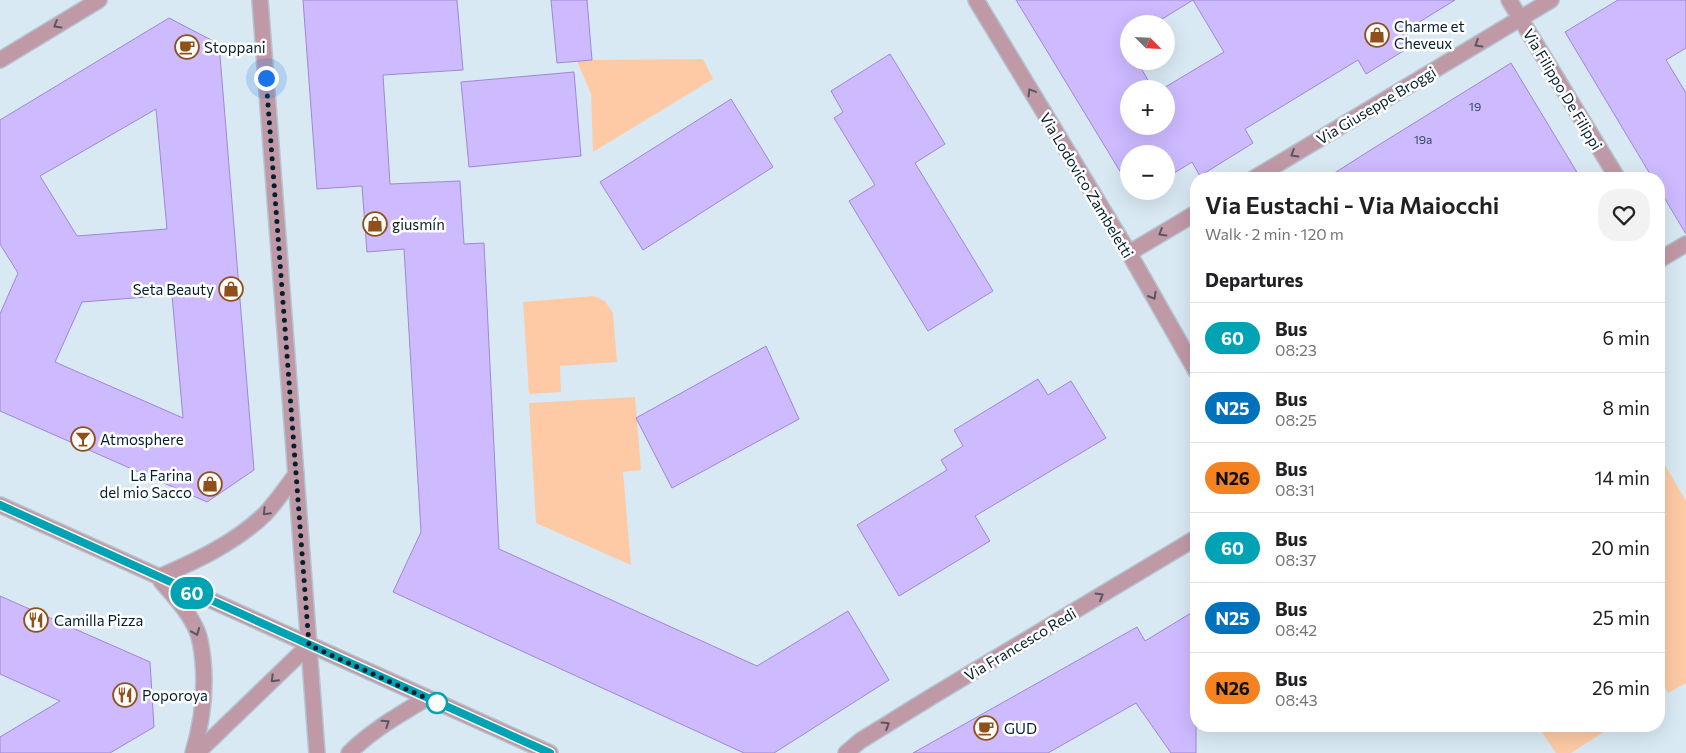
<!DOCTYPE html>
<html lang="en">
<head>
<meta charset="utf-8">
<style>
	body { margin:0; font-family:Commissioner,sans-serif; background:#f2f2f2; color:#202124; height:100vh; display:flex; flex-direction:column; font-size:19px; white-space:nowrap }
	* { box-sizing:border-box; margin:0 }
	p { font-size:16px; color:#757577 }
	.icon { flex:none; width:28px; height:28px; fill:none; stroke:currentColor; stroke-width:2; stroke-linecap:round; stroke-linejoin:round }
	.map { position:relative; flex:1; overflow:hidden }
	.sheet { position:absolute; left:1190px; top:172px; width:475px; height:560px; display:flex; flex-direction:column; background:#fff; border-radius:20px; box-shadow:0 5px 20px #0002 }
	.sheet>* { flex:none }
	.badge { padding:0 10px; border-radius:16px; font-size:18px; line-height:32px }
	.needle { width:32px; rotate:114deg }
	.tools { position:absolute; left:1120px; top:15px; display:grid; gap:10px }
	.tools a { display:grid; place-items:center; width:55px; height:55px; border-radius:50%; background:#fff; box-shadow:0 5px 20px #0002; font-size:25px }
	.you { position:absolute; width:25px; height:25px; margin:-12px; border:4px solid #fff; border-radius:50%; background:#1a73e8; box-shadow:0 0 0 8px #1a73e833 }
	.map>.badge { position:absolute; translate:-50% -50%; box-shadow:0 0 0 2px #fff }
	h2 { padding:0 15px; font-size:19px; line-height:45px }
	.round { display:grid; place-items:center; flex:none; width:52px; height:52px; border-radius:20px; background:#f2f2f2 }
	.summary { display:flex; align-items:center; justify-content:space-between; height:85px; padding:0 15px }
	h1 { font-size:24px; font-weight:600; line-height:38px }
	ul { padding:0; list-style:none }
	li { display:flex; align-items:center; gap:15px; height:70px; padding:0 15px; border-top:1px solid #e0e0e0 }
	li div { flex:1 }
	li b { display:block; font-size:19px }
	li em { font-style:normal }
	li .badge { min-width:55px; font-weight:700; text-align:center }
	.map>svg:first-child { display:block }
	.green { fill:#fdcaa5 }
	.building { fill:#cdbaff; stroke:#9e88d2; fill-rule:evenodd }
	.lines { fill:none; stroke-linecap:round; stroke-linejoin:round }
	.street-casing { stroke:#b3c5d0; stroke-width:18 }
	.street { stroke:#c099a6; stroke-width:15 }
	.oneway { stroke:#595664 }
	.line-casing { stroke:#fff; stroke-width:11 }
	.line { stroke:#00a3b4; stroke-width:8 }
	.walk { stroke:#041f2e; stroke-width:5; stroke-dasharray:0 9 }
	.stop-dot { fill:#fff; stroke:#00a3b4; stroke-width:2.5 }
	.labels { text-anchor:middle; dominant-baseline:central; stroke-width:5; stroke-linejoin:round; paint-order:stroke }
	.number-label { font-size:12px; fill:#364662 }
	.poi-label { font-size:15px; fill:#041f2e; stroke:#fff; text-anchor:start }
	.street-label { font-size:15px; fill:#041f2e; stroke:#fff }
</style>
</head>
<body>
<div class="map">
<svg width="1686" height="753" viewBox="0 0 1686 753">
	<rect width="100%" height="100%" fill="#d9e9f3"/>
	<!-- green -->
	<g class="green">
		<path d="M703,59l10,20 -120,73 -2,-58 -14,-33 15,-1z"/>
		<path d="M594,296l11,5 8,12 4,49 -57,4 1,26 -32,2 -6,-92z"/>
		<path d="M635,397l6,73 -18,2 8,93 -95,-42 -7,-120z"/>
		<path d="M1659,455l27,46v182l-18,10 -9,-15z"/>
		<path d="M1538,726h75l-42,27h-15z"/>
	</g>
	<!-- building -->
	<g class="building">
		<path d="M303,0h154l6,70 -80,5 7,109 70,-3 4,63 20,-1 15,306 258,117 91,-55 41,69 -115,73h-30l-351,-161 28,-60 -17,-283 -37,3 -5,-66 -45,3z"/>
		<path d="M551,0h36l5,60 -35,3z"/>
		<path d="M1016,0h439l-50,31 8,14 -47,29 -8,-14 -113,69 8,14 -53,33 -8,-14 -26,16v-24h-37v32zM1193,0l31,52 -62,37h4v37h-37v-37h24l-16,-28h-8v-13l-4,-7 4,-2v-15h25z"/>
		<path d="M1618,0h68v48l-20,12 20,33v141l-27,-45v-10h-6l-88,-147z"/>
		<path d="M169,18l50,26 35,426 -47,32 -207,-91v-97l18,-41 -18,-29v-124zM156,109l11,120 -90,7 -37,-60zM172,295l11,123 -128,-56 27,-60z"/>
		<path d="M890,54l55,90 -30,19 78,128 -65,40 -79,-130 26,-16 -41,-67 9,-6 -12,-21z"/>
		<path d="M1511,63l70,116h-256l44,-28z"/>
		<path d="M574,72l7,84 -112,11 -8,-85z"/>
		<path d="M731,99l42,68 -130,83 -43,-68z"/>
		<path d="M766,346l33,73 -127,69 -36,-70z"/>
		<path d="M1038,379l10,16 23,-14 35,57 -131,78 15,25 -91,55 -42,-71 90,-55 -6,-10 22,-14 -9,-16z"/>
		<path d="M0,596l150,66 4,65 -44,26h-110v-16l60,-36 -60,-27z"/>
		<path d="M1196,610v143h-25l-35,-50 -88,50h-135l224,-126 8,14z"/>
	</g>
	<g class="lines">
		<!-- street casing -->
		<g class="street-casing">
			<g id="street">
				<path d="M260,0l57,753"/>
				<path d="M976,0l153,253 67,118"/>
				<path d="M1509,0l109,179"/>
				<path d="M0,60l99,-60"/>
				<path d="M1253,179l298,-179"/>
				<path d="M1129,253l67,-40"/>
				<path d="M1659,260l27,-16"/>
				<path d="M0,505l550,248"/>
				<path d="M159,577c37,-16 76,-34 106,-63 12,-13 21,-26 31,-40"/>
				<path d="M161,581c13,15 28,31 36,50 4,9 5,20 6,30 3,32 -1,62 -10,92"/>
				<path d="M197,753l112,-108"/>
				<path d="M349,753c23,-23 50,-38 78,-55"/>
				<path d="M846,753l14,-12 71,-44 265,-159"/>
			</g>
		</g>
		<!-- street -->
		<use href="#street" class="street"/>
	</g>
	<!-- one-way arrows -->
	<defs><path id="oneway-chevron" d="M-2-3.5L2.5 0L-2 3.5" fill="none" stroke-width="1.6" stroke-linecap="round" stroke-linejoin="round" transform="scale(1.25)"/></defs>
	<g class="oneway">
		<use href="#oneway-chevron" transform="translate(57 25) rotate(149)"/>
		<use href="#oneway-chevron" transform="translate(1478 44) rotate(149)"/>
		<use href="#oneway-chevron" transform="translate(1031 92) rotate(-121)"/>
		<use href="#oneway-chevron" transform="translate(1294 154) rotate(149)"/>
		<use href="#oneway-chevron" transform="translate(1162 233) rotate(149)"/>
		<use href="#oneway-chevron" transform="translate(1153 296) rotate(60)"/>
		<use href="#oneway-chevron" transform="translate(266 512) rotate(135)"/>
		<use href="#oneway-chevron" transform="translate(1100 596) rotate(-31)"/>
		<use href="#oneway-chevron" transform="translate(196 632) rotate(68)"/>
		<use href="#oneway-chevron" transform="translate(274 679) rotate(135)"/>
		<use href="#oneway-chevron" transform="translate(386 723) rotate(-34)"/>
		<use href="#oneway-chevron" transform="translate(886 725) rotate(-32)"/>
	</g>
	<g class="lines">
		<!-- line casing -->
		<g class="line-casing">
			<path id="line" d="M0,505l550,248"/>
		</g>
		<!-- line -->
		<use href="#line" class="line"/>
		<!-- walk -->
		<path class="walk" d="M266,78l43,567 128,58"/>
	</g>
	<!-- icons -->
	<defs>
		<g id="shop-ring" transform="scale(1.25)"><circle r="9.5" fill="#fff" stroke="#905019" stroke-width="1.5"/><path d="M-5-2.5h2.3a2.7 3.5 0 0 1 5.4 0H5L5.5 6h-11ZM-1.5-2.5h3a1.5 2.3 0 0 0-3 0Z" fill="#905019"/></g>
		<g id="cafe-ring" transform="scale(1.25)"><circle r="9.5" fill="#fff" stroke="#905019" stroke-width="1.5"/><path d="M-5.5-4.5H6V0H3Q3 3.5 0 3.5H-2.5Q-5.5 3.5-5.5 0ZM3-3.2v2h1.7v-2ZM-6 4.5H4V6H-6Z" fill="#905019"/></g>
		<g id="bar-ring" transform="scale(1.25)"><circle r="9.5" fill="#fff" stroke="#905019" stroke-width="1.5"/><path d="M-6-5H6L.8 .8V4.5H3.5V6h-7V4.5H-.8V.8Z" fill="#905019"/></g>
		<g id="restaurant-ring" transform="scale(1.25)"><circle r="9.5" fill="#fff" stroke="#905019" stroke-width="1.5"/><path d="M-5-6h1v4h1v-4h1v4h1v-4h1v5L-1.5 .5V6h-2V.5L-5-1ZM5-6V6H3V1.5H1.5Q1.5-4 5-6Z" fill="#905019"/></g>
	</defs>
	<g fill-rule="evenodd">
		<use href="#shop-ring" x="1377" y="35"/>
		<use href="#cafe-ring" x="187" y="47"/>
		<use href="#shop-ring" x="375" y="224"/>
		<use href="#shop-ring" x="231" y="289"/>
		<use href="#bar-ring" x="83" y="439"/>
		<use href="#shop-ring" x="210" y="484"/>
		<use href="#restaurant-ring" x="36" y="620"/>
		<use href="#restaurant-ring" x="125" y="695"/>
		<use href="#cafe-ring" x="986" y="728"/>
	</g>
	<!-- markers -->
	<circle class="stop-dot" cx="437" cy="703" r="10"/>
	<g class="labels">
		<!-- number labels -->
		<g class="number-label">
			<text x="1475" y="106">19</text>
			<text x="1423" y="139">19a</text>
		</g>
		<!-- poi labels -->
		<g class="poi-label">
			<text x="1394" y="26">Charme et<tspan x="1394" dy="17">Cheveux</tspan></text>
			<text x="204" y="47">Stoppani</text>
			<text x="392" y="224">giusmín</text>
			<text x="214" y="289" text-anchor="end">Seta Beauty</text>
			<text x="100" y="439">Atmosphere</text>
			<text x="192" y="475" text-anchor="end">La Farina<tspan x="192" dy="17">del mio Sacco</tspan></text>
			<text x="54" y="620">Camilla Pizza</text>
			<text x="142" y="695">Poporoya</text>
			<text x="1004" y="728">GUD</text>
		</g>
		<!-- street labels -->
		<g class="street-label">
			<text transform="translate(1563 89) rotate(59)">Via Filippo De Filippi</text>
			<text transform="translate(1376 105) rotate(-31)">Via Giuseppe Broggi</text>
			<text transform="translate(1087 185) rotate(59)">Via Lodovico Zambeletti</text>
			<text transform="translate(1020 644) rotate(-31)">Via Francesco Redi</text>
		</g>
	</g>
</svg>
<div class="tools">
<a><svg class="needle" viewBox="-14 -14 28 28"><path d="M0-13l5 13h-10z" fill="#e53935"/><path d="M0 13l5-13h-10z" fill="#757577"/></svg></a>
<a>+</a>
<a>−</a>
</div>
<div class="you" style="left:266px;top:78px"></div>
<b class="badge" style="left:192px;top:593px;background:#00a3b4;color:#fff">60</b>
<section class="sheet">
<div class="summary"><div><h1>Via Eustachi - Via Maiocchi</h1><p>Walk · 2 min · 120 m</p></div><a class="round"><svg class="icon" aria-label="heart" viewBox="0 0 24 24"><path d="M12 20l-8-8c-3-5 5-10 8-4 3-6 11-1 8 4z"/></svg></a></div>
<h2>Departures</h2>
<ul>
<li><span class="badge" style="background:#00a3b4;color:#fff">60</span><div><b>Bus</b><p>08:23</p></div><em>6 min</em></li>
<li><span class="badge" style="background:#0072bc;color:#fff">N25</span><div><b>Bus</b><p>08:25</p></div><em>8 min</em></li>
<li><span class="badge" style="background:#f58220;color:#111">N26</span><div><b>Bus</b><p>08:31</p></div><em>14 min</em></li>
<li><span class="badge" style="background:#00a3b4;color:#fff">60</span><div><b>Bus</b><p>08:37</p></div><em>20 min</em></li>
<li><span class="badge" style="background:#0072bc;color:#fff">N25</span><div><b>Bus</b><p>08:42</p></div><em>25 min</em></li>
<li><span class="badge" style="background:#f58220;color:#111">N26</span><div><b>Bus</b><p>08:43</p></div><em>26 min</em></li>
</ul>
</section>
</div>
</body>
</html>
